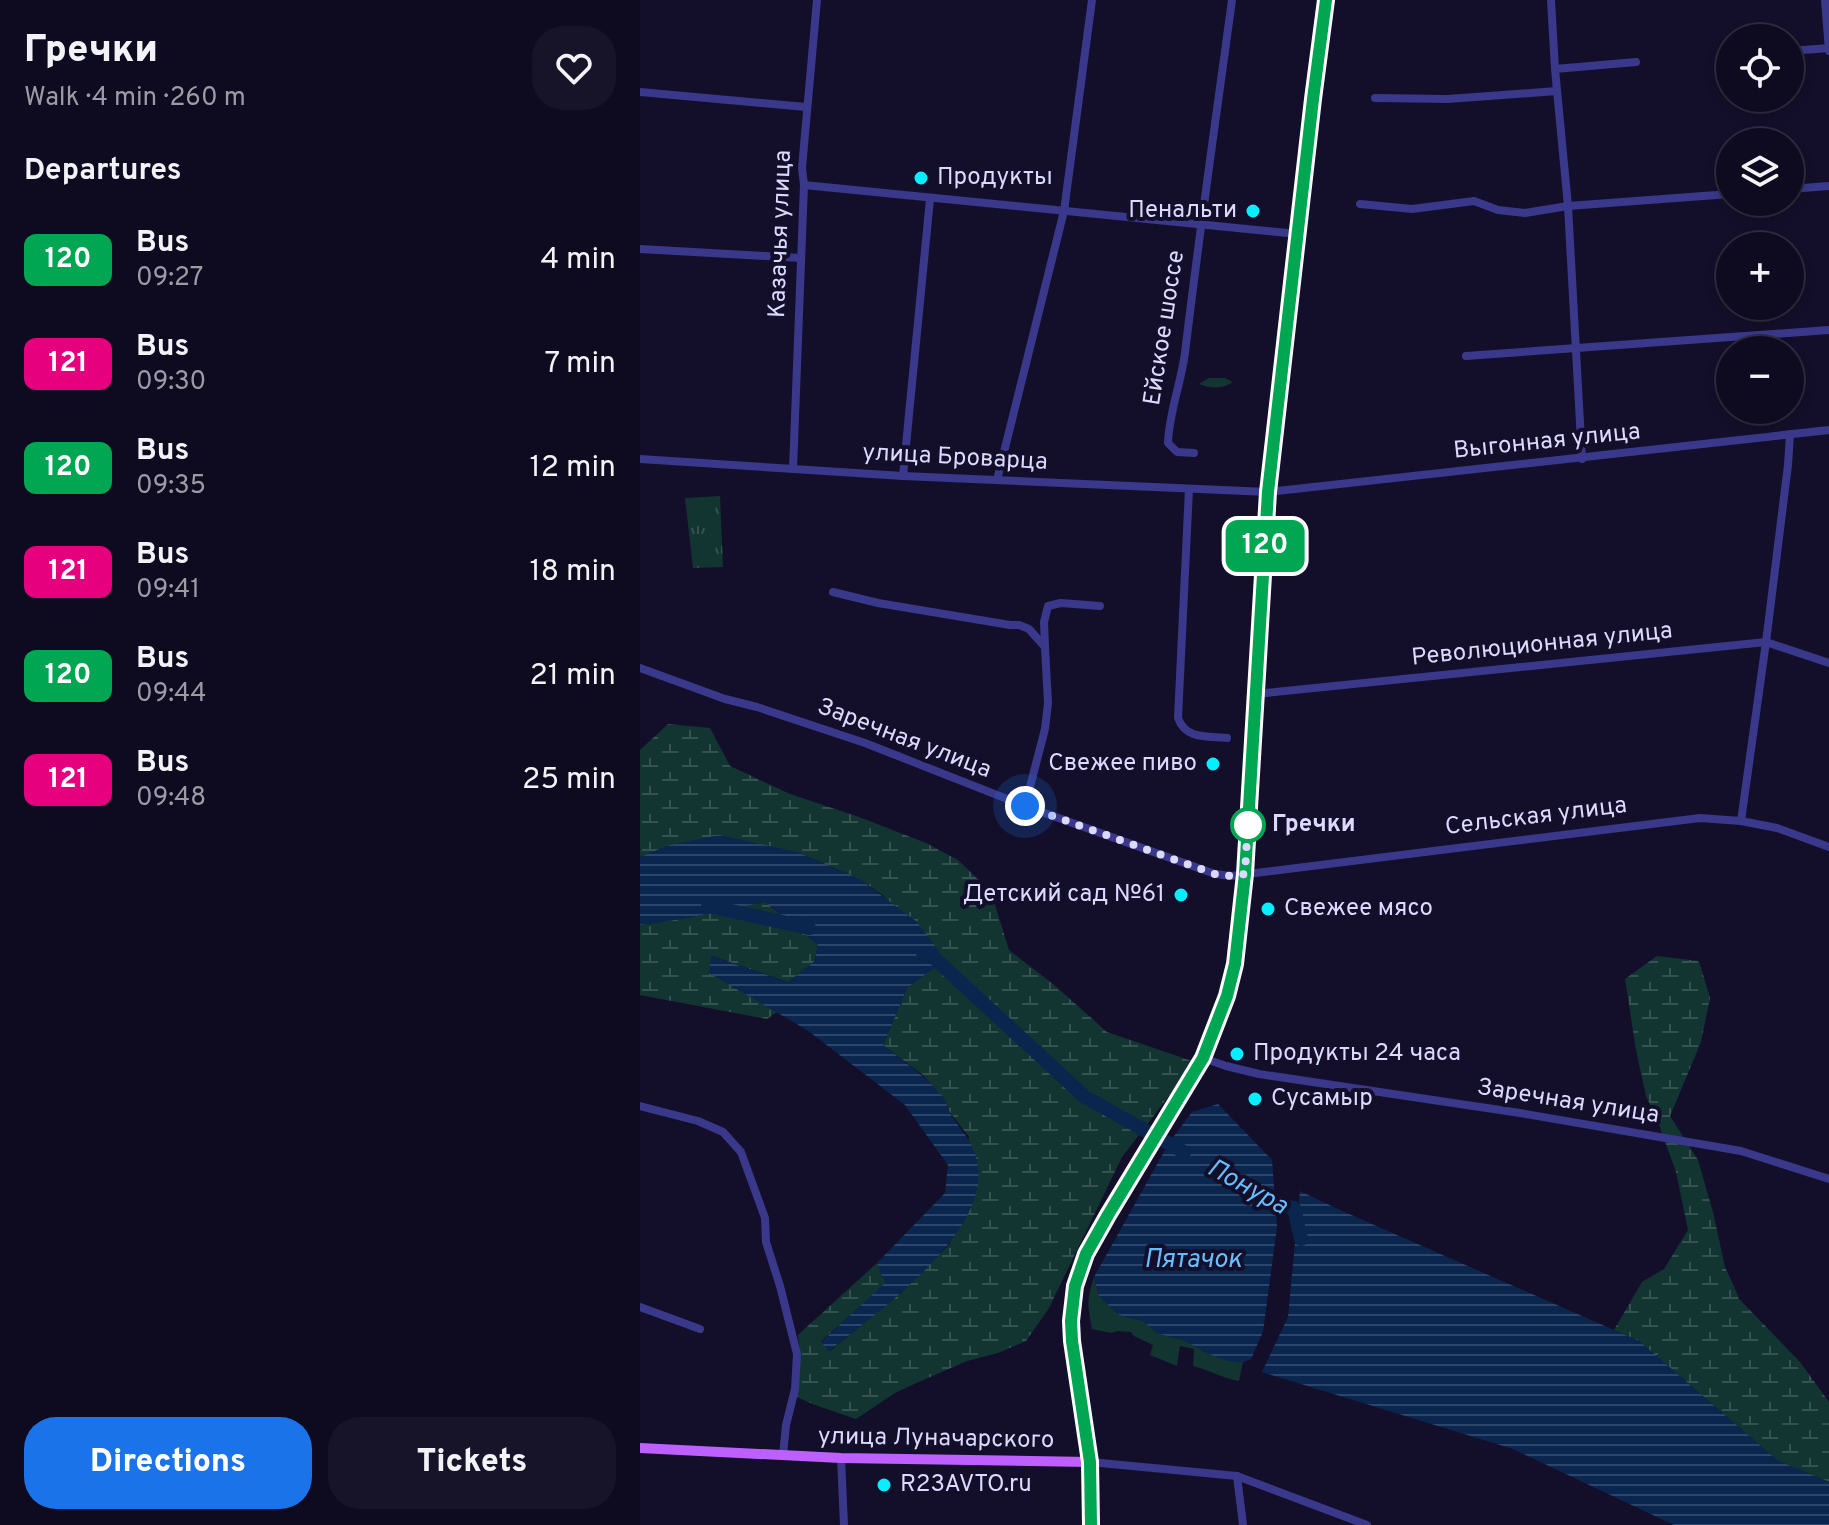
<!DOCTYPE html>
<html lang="en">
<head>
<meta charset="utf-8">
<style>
	body { margin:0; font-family:Overpass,sans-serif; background:#171429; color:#f1f3f6; height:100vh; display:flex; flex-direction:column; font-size:30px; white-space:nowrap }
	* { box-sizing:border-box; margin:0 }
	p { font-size:26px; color:#9b9ba5 }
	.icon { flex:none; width:44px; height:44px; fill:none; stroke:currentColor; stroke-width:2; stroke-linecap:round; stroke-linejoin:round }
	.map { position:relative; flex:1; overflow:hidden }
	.drawer { display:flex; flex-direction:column; background:#0e0b20; width:640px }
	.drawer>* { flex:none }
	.badge { padding:0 16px; border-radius:12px; font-size:28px; line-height:52px }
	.buttons { position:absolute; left:1076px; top:24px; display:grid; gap:16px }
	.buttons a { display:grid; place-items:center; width:88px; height:88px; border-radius:50%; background:#0e0b20; box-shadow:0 4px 12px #0003,0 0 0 2px #2e2b3e; font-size:40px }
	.you { position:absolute; width:40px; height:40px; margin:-20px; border:6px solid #fff; border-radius:50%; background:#1a73e8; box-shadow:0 0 0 12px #1a73e833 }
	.map>.badge { position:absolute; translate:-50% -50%; box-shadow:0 0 0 4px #fff }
	h2 { padding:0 24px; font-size:30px; line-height:72px }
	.round { display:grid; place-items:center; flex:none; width:84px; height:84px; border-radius:32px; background:#171429 }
	.headline { display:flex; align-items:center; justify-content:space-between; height:136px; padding:0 24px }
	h1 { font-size:38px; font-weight:800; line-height:60px }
	.button { display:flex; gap:16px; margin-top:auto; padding:16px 24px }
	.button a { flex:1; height:92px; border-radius:32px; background:#1a73e8; color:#fff; font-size:32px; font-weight:800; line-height:92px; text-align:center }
	.button a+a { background:#171429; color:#f1f3f6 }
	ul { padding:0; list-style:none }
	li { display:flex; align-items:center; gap:24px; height:104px; padding:0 24px }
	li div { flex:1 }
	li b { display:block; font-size:30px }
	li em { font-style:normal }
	li .badge { min-width:88px; font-weight:700; text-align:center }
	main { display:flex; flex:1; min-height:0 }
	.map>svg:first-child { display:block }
	.grass { fill:#123532 }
	.wetland { fill:url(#wetland-marsh) }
	.park { fill:url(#park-tufts) }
	.water { fill:url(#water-rules) }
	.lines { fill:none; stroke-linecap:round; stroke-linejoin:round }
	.river { stroke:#0a264f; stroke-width:14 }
	.minor { stroke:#39388b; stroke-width:8 }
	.major { stroke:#be60ff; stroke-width:10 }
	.line-casing { stroke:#fff; stroke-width:18 }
	.line { stroke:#00a651; stroke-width:12 }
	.walk { stroke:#dcd9ff; stroke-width:8; stroke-dasharray:0 14.4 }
	.poi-dot { fill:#05efff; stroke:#130f2a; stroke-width:3 }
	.stop-dot { fill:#fff; stroke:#00a651; stroke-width:4 }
	.labels { text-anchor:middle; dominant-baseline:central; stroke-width:8; stroke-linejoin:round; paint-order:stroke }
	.poi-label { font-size:24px; fill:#dcd9ff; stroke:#130f2a; text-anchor:start }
	.street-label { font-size:24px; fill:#dcd9ff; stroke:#130f2a }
	.stop-label { font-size:24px; font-weight:bold; fill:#dcd9ff; stroke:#130f2a; text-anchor:start }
	.water-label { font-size:26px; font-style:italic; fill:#67beff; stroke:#130f2a }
</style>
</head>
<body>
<main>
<section class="drawer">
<div class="headline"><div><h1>Гречки</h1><p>Walk · 4 min · 260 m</p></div><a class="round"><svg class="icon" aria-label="heart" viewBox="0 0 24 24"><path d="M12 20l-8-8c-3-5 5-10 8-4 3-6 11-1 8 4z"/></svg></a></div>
<h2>Departures</h2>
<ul>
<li><span class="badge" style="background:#00a651;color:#fff">120</span><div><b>Bus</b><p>09:27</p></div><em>4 min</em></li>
<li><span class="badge" style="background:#e6007e;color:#fff">121</span><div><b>Bus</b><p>09:30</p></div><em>7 min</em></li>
<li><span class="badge" style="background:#00a651;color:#fff">120</span><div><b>Bus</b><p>09:35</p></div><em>12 min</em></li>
<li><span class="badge" style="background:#e6007e;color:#fff">121</span><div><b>Bus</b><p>09:41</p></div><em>18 min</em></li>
<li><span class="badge" style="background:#00a651;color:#fff">120</span><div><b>Bus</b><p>09:44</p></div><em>21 min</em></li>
<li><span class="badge" style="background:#e6007e;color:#fff">121</span><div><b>Bus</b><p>09:48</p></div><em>25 min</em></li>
</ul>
<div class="button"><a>Directions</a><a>Tickets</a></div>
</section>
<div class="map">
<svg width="1189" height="1525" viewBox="0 0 1189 1525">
	<defs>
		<pattern id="wetland-marsh" width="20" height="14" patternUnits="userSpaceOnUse" patternTransform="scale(2)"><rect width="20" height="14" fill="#123532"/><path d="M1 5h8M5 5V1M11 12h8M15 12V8" fill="none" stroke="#345251"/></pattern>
		<pattern id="park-tufts" width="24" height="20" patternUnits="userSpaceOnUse" patternTransform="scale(2)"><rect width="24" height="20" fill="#123532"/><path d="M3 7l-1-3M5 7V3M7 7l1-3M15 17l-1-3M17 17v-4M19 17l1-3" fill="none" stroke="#345251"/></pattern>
		<pattern id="water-rules" width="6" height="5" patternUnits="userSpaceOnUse" patternTransform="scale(2)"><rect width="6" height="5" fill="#0a264f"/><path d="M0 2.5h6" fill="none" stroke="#2d4569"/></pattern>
	</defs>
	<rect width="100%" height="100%" fill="#130f2a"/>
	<!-- grass -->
	<g class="grass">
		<path d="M569,378h16l8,4c-11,7 -22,7 -34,2z"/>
		<path d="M454,1277l5,19 20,19 24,6 15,13 23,5 26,14 20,7 16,2 -4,19c-17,-3 -30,-11 -46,-15l1,-17 -14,-3 -3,20 -27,-11 3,-10 -19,-9 -3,-4 -13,-1 -7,2 -19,-4c-4,-25 -6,-27 2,-52z"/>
	</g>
	<!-- wetland -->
	<g class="wetland">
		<path d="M28,724l42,4 20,38 60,28 69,23 67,26 32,17 33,32 18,58 44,34 54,48 88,30 -73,95 -73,151 -23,33 -28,12 -31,8 -53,23 -19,9 -39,26 -41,-14 -18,-8 3,-45 -2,-17 79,-72 9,20 -65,58 9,10 72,-59 48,-48 19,-107 -20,-26 -4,-11 -22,-25 -40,-30 24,-57 26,-20 -49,-72 -26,-18 -61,-26 -127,-7 -30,12v-107z"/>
		<path d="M125,902l53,43 -4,17 -26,20 -76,-26 -3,17 68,39 -10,7 -127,-24v-70l47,-7z"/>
		<path d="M1017,956l42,5 11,37 -9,44 -31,74 28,44 15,52 12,55 15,33 60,62 29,40v80l-52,-22 -138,-119 -25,-11 28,-48 22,-13 24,-39 -12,-58 -18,-50 -12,-26 -10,-46 -11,-71z"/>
	</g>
	<!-- park -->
	<path class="park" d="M80,496l3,71 -30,1 -8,-70z"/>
	<!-- water -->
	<g class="water">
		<path d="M79,835l78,17 61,26 58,43 24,31 -6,16 -27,20 -24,57c21,17 43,31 60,52 4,5 4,11 7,16 12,20 25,29 28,54 8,70 -101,145 -149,184l-8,-9 64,-59 -8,-20 68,-70 3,-28 -43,-60 -98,-75 -98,-57 2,-17 77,26 26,-20 4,-17 -53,-43 -78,16 -47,7v-68l30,-12z"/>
		<path d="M578,1104l54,56 5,67 -14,105 -12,27 -8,3 -16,-1 -20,-8 -26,-14 -23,-5 -15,-13 -24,-6 -20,-19 -5,-19 75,-134 23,-31z"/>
		<path d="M660,1191l40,19 299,131 138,119 52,22v43h-155l-161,-76 -251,-77 26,-55z"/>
	</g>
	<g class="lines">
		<!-- river -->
		<g class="river">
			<path d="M68,906l101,22"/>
			<path d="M283,953l8,2 154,142 99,55"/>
			<path d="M618,1193l16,11 20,4 7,31"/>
		</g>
		<!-- minor -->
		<g class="minor">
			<path d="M911,0l4,69 13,137 14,253"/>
			<path d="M1185,0l4,51"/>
			<path d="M1150,51l39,-3"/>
			<path d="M915,69l81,-7"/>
			<path d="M0,92l166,15"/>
			<path d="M735,98l73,1 109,-8"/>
			<path d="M164,185l494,49"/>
			<path d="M1150,189l39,-3"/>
			<path d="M720,204l52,5 62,-8 24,9 27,3 43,-7 162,-12"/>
			<path d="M0,249l161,9"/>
			<path d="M826,356l363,-26"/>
			<path d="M554,453l-17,-1 -9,-9c1,-30 13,-60 17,-90 14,-118 31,-235 47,-353"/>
			<path d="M0,459l263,17 365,16 561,-62"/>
			<path d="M153,469l11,-284 -2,-17 15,-168"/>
			<path d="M263,476l27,-277"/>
			<path d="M357,480l67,-269 28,-211"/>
			<path d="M549,489l-11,229c8,22 29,18 49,20"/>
			<path d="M193,592l45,11 132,22h9l10,4 16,18 3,56 -3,26 -20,77"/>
			<path d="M405,646l-1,-24 4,-16 13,-3 39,3"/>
			<path d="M0,668l85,31 32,8 108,36 160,63 190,68 16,2 469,-58 41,3 36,7 52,19"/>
			<path d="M616,694l510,-52 63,21"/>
			<path d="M1101,821l25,-179 22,-177 2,-31"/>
			<path d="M563,1058l23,8 33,8 261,39 221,38 88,28"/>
			<path d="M0,1106l58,15 25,11 18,20 24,66 1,24 14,44 17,68 -2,35 -9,36 -3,30"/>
			<path d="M0,1307l60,22"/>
			<path d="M201,1458l3,67"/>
			<path d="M450,1462l147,14 130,49"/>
			<path d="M597,1476l6,49"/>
		</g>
		<!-- major -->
		<g class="major">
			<path d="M0,1448l201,10 249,4"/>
			<path d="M451,1525l-1,-63 -18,-121 -1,-20 4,-35 11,-32 22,-39 95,-157 24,-62 8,-32 10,-90 23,-382 45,-393 13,-99"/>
		</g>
	</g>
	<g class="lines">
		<!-- line casing -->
		<g class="line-casing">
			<path id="line" d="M451,1525l-1,-63 -18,-121 -1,-20 4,-35 11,-32 22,-39 95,-157 24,-62 8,-32 10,-90 23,-382 45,-393 13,-99"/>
		</g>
		<!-- line -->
		<use href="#line" class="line"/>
		<!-- walk -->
		<path class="walk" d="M385,806l190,68 16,2 14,-2 3,-55v6"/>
	</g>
	<!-- markers -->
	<g class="poi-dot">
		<circle cx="281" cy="178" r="8"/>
		<circle cx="613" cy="211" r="8"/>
		<circle cx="573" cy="764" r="8"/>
		<circle cx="541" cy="895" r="8"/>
		<circle cx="628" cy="909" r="8"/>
		<circle cx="597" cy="1054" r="8"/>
		<circle cx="615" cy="1099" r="8"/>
		<circle cx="244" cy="1485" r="8"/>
	</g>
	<circle class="stop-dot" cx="608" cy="825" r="16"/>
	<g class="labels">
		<!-- poi labels -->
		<g class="poi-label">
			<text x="297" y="178">Продукты</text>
			<text x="597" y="211" text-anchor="end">Пенальти</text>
			<text x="557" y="764" text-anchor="end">Свежее пиво</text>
			<text x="525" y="895" text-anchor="end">Детский сад №61</text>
			<text x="644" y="909">Свежее мясо</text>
			<text x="613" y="1054">Продукты 24 часа</text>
			<text x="631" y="1099">Сусамыр</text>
			<text x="260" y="1485">R23AVTO.ru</text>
		</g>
		<!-- street labels -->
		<g class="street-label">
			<text transform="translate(141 234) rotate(-88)">Казачья улица</text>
			<text transform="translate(525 328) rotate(-81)">Ейское шоссе</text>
			<text transform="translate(907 442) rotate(-6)">Выгонная улица</text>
			<text transform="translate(315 458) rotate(3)">улица Броварца</text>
			<text transform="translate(902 645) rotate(-6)">Революционная улица</text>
			<text transform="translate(264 739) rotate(21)">Заречная улица</text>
			<text transform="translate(896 817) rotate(-7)">Сельская улица</text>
			<text transform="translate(928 1102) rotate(9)">Заречная улица</text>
			<text transform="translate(296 1439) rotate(1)">улица Луначарского</text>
		</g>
		<!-- stop labels -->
		<g class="stop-label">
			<text x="632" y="825">Гречки</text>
		</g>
		<!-- water labels -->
		<g class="water-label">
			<text transform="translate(607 1188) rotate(29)">Понура</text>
			<text x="553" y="1260">Пятачок</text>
		</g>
	</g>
</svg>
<div class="buttons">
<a><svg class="icon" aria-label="locate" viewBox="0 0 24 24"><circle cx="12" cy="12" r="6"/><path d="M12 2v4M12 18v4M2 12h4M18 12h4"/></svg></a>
<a><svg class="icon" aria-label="layers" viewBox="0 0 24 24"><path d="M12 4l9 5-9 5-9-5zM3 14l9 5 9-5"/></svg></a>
<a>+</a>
<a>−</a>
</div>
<div class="you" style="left:385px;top:806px"></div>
<b class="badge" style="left:625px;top:546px;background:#00a651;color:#fff">120</b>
</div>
</main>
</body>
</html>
